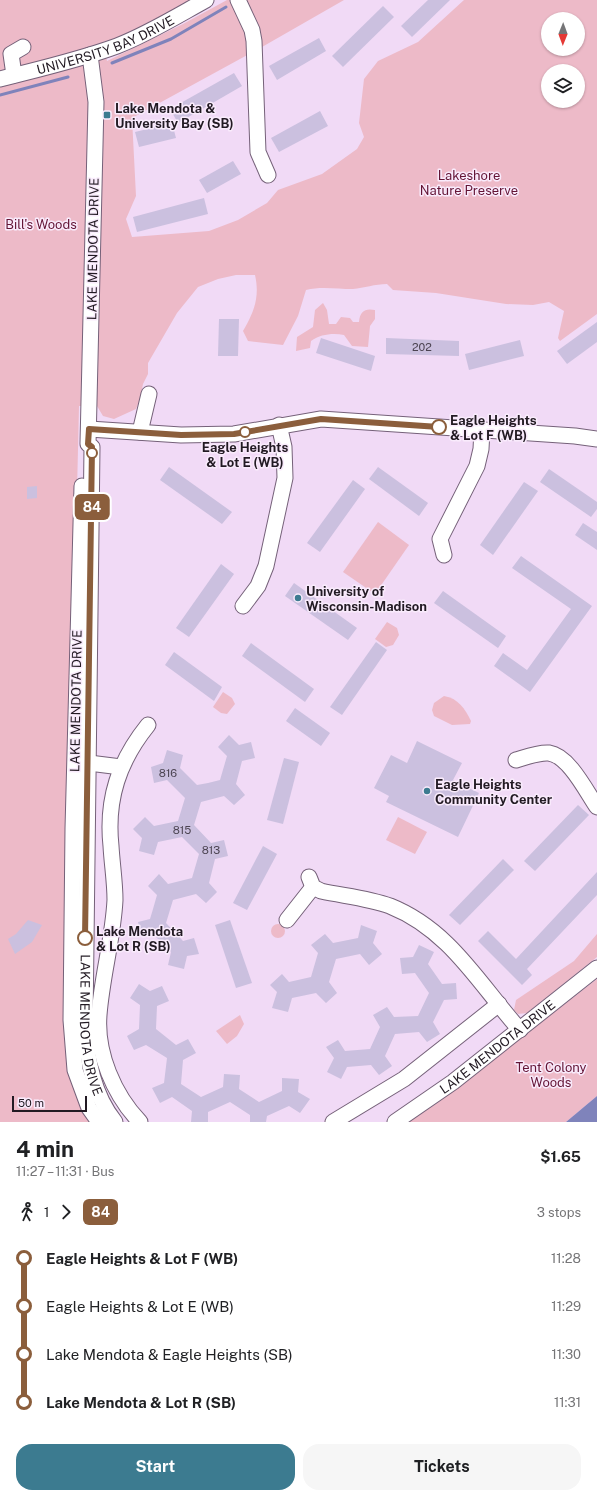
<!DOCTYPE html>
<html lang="en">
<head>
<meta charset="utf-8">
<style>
	body { margin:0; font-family:"Public Sans",sans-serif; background:#f6f6f6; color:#202124; height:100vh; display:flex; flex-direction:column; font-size:15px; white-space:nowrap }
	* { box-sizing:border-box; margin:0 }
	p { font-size:13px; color:#757577 }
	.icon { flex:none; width:22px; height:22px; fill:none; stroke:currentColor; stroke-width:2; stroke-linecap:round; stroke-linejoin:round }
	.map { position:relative; height:1122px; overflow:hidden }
	.side { display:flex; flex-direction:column; background:#fff; flex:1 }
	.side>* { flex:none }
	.badge { padding:0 8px; border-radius:6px; font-size:14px; line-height:26px }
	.needle { width:26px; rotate:181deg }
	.tools { position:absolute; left:541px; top:12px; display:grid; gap:8px }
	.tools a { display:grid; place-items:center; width:44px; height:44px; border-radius:50%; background:#fff; box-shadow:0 1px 3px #0004; font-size:20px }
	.scale { position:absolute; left:12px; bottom:10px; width:75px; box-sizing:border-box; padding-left:4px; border:2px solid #221a23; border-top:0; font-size:11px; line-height:14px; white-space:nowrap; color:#221a23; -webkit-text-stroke:3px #f9ebfc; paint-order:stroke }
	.map>.badge { position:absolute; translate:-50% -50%; box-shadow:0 0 0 2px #fff }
	.legs { display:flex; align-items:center; gap:6px; height:44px; padding:0 16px; font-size:13px }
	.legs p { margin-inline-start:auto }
	.overview { display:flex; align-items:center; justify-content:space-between; height:68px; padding:0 16px }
	h1 { font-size:22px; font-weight:700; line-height:30px }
	.primary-button { display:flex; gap:8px; margin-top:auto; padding:8px 16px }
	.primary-button a { flex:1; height:46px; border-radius:16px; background:#3c7b90; color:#fff; font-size:16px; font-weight:700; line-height:46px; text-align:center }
	.primary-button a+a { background:#f6f6f6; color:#202124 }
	ul { padding:0 16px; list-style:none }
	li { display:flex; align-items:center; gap:14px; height:48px; font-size:15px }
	li i { display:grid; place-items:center; width:6px; height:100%; margin:0 5px; background:currentColor }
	li i::after { content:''; width:10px; height:10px; margin:-5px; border:3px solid; border-radius:50%; background:#fff }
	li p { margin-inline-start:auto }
	li:first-child i { background:linear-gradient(#0000 50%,currentColor 0) }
	li:last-child i { background:linear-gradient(currentColor 50%,#0000 0) }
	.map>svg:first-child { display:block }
	.green { fill:#edbac8; fill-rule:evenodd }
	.water { fill:#7f83bb }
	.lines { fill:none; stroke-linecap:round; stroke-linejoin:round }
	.stream { stroke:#7f83bb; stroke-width:3 }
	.building { fill:#cbc0df }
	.minor-casing { stroke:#756179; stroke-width:17 }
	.minor { stroke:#fff; stroke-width:15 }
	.line-1-casing { stroke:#fff; stroke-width:9 }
	.line-1 { stroke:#8b5e3c; stroke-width:6 }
	.poi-dot { fill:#3c7b90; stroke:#f9ebfc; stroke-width:1.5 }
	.stop-1-dot { fill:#fff; stroke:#8b5e3c; stroke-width:2 }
	.labels { text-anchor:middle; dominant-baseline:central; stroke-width:3; stroke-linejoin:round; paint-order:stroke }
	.number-label { font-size:11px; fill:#4c4452 }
	.street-label { font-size:13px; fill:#221a23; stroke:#f9ebfc }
	.poi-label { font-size:13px; font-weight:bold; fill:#221a23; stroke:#f9ebfc; text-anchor:start }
	.park-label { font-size:13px; fill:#631435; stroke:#f9ebfc }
	.stop-label { font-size:13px; font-weight:bold; fill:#221a23; stroke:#f9ebfc; text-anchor:start }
</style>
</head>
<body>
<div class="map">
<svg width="597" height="1122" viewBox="0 0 597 1122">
	<rect width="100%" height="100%" fill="#f1daf6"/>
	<!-- green -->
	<g class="green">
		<path d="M0,0h194l-68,35 -23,7 4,19 76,-37 44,-24h117l-82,47 -130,71 4,78 -10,23 6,18 77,-6 29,-11 29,-17 11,-13 44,-16 35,-25 7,-12 -5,-14 5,-44 14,-18 40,-19 46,-42h133v314l-37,27 -2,-3 6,-27 -15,-9 -16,3 -27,-1 -70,-11 -43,-3 -6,-6c-12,0 -23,4 -34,5 -16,0 -32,-3 -47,1l-8,26 -15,29 -35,-4 -5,-10c11,-19 17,-34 12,-56h-19l-18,4 -20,8 -21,26 -29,50v11l-5,10 -3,15 -4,10 -22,10 -11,-3 -6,-10h-18l-14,598 26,118h-91zM548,19h30v30h-30zM548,71h30v30h-30z"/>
		<path d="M323,303l4,7 2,14h7l5,-7 9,1 3,4h6c1,-11 6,-14 16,-12v9l-5,7 -2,21 -16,-1 -8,-11c-11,-2 -23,-1 -33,6l-1,7 -14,3 1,-14 16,-10 2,-17z"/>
		<path d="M378,522l31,23 -34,49 -32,-22z"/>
		<path d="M387,622l10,6 2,7 -6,10 -7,2 -11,-8z"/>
		<path d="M223,692l9,6 3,6 -8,10 -6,-1 -8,-6z"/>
		<path d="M444,696c14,2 21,13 27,25l-1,3 -18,1 -18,-9 -2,-6 2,-7z"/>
		<path d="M398,817l29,15 -12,22 -29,-14z"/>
		<circle cx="278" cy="931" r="7"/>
		<path d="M597,934v23l-70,56 -9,1 -4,-4 2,-10 58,-39z"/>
		<path d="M597,979v117l-31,26h-158l29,-19z"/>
		<path d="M240,1015l4,9 -7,12 -10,8 -11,-13z"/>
	</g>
	<!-- water -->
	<path class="water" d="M597,1096v26h-31z"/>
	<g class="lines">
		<!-- stream -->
		<g class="stream">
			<path d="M112,63l59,-24 55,-32"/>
			<path d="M0,95l68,-18"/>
		</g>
	</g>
	<!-- building -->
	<g class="building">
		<path d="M428,0h22l-38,37 -11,-11z"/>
		<path d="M383,6l11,11 -51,50 -11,-11z"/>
		<path d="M319,38l7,13 -49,29 -8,-14z"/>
		<path d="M234,73l8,13 -64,37 -8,-14z"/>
		<path d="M320,111l8,15 -49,26 -8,-14z"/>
		<path d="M172,123l4,15 -37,9 -4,-15z"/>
		<path d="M233,161l8,13 -34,19 -8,-13z"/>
		<path d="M204,198l4,16 -71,18 -4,-15z"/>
		<path d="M219,319h20l-1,37h-20z"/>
		<path d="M597,322v20l-30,22 -10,-13z"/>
		<path d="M321,338l54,18 -4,15 -55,-18z"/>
		<path d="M386,338l73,3v15l-73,-2z"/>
		<path d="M520,340l4,16 -55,14 -4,-16z"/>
		<path d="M169,467l63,45 -10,12 -62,-44z"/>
		<path d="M378,467l50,36 -9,13 -50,-37z"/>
		<path d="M549,469l48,33v7l-6,8 -51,-35z"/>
		<path d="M353,480l12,9 -45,63 -13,-9z"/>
		<path d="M524,482l14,9 -45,64 -13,-10z"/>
		<path d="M37,486v12l-10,1v-12z"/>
		<path d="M583,523l14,9v18l-22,-15z"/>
		<path d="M521,556l71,50 -62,86 -36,-26 9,-13 24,17 44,-61 -59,-41z"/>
		<path d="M221,564l13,10 -45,63 -13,-9z"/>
		<path d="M294,583l63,45 -9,12 -63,-44z"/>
		<path d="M443,591l63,45 -8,12 -64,-45z"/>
		<path d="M376,642l11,8 -45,65 -12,-8z"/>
		<path d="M251,643l63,46 -9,13 -63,-46z"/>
		<path d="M174,652l48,35 -8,14 -49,-36z"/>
		<path d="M295,708l35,25 -9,13 -35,-25z"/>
		<path d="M229,735l10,10 12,-3 4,16 -13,3 -6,23 9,11 -11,10 -10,-9 -23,6 -7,23 17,18 13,-3 4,16 -13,3 -6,24 8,9 -11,11 -10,-9 -23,6 -7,23 17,18 11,-3 5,16 -12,2 -3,13 -16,-4 3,-13 -17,-17 -12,2 -4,-15 12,-3 3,-10 4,-14 -9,-9 11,-12 9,10 24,-6 7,-24 -17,-17 -24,5 -4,13 -15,-4 3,-13 -9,-9 12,-12 9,9 24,-5 7,-23 -18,-18 -13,3 -3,-16 12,-4 4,-13 16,5 -3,13 17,17 11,-2 12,-3 7,-24 -9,-9z"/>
		<path d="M417,741l45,22 -9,17 26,13 -21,44 -72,-35 3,-6 -15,-8 17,-33 16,8z"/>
		<path d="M284,758l15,4 -16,62 -16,-4z"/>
		<path d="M578,805l11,10 -54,56 -11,-10z"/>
		<path d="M263,846l14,8 -30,56 -14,-7z"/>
		<path d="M503,859l11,11 -54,55 -11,-10z"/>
		<path d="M597,872v23l-70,74 5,6 -10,10 -44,-44 10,-10 28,28z"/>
		<path d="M28,920l14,5 -10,17 -17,12 -7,-15 8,-5z"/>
		<path d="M230,920l22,63 -16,5 -21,-63z"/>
		<path d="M361,925l16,6 -4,12 9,11 -13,11 -9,-11 -24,5 -7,23 8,11 -11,10 -10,-10 -24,5 -4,14 -16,-4 5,-16 -7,-7 12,-11 7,8 22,-5 7,-24 -7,-8 14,-11 8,9 25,-5z"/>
		<path d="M419,945l15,7 -6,12 14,20 14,-1 1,16 -13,1 -11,22 7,12 -13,8 -8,-10 -24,2 -10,22 7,10 -13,9 -8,-10 -24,2 -6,12 -14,-7 7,-14 -8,-11 12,-7 7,11 25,-2 10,-22 -7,-12 14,-8 7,10 24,-1 11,-23 -14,-20 -13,1 -2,-16 13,-1z"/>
		<path d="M139,984l11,7 12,-5 7,15 -12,5 -1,23 20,16 12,-6 8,14 -13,7 -2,24 20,13 22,-10 1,-13 16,1 -1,14 20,13 23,-11v-13l17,1 -1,13 12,7 -10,14 -11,-7 -22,10 -1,6h-16v-7l-20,-13 -22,10v10h-17l1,-11 -20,-14 -12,6 -8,-15 12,-5 3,-25 -21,-13 -12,5 -7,-14 12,-7 1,-24 -10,-7z"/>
	</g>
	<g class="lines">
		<!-- minor casing -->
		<g class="minor-casing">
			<g id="minor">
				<path d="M238,0l14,30 2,11 4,111 10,23"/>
				<path id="s1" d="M90,55l6,47 -8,342 4,3 -7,578c2,35 8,69 30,97"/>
				<path d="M14,75l-3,-21 12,-7"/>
				<path id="s2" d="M0,79c39,-10 79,-19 117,-33 31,-12 60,-30 89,-46"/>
				<path d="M89,429l92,6 53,-1 87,-15 254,17 22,3"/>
				<path d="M140,432l9,-38"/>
				<path d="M82,486l-9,343 -2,191 4,50 14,38 10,14"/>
				<path d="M444,555l-4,-16 37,-73 4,-17 1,-19"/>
				<path d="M243,606l15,-20 8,-20 19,-88 -1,-31 -5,-22"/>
				<path d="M516,760c10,-3 23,-8 33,-7 20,3 37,38 48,54"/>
				<path d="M89,763l32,4"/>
				<path d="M309,877l4,10 8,4c23,5 47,7 69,15 60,24 89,78 130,124"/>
				<path d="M287,920l26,-33"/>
				<path d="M140,1122c-26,-27 -44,-69 -41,-107 3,-39 14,-76 16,-115 0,-18 -3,-36 -4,-54 -5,-47 8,-85 37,-121"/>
				<path d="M333,1122l71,-43 95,-75"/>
				<path id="s3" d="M395,1122l58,-40 144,-114"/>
			</g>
		</g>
		<!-- minor -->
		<use href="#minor" class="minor"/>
	</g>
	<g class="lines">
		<!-- line-1 casing -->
		<g class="line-1-casing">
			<path id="line-1" d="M85,938l7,-491 -4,-3 1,-15 92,6 53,-1 87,-15 118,8"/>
		</g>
		<!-- line-1 -->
		<use href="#line-1" class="line-1"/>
	</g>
	<!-- markers -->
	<g class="poi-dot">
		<rect x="103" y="111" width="8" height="8" rx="2"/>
		<circle cx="298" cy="598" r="4"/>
		<circle cx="427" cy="791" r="4"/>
	</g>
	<g class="stop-1-dot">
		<circle cx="439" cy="427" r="7"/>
		<circle cx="245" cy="432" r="5"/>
		<circle cx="92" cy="453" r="5"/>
		<circle cx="85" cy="938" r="7"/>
	</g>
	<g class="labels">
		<!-- number labels -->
		<g class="number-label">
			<text x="422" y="347">202</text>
			<text x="168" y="773">816</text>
			<text x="182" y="830">815</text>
			<text x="211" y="850">813</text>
		</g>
		<!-- street labels -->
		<g class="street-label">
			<text stroke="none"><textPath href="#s2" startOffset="111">UNIVERSITY BAY DRIVE</textPath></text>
			<text transform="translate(93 249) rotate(-89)">LAKE MENDOTA DRIVE</text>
			<text transform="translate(76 701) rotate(-89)">LAKE MENDOTA DRIVE</text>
			<text stroke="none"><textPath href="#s1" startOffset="973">LAKE MENDOTA DRIVE</textPath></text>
			<text stroke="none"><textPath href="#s3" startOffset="127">LAKE MENDOTA DRIVE</textPath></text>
		</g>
		<!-- poi labels -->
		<g class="poi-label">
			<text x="115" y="108">Lake Mendota &amp;<tspan x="115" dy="15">University Bay (SB)</tspan></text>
			<text x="306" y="591">University of<tspan x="306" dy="15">Wisconsin-Madison</tspan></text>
			<text x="435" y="784">Eagle Heights<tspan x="435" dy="15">Community Center</tspan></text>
		</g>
		<!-- park labels -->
		<g class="park-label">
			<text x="469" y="175">Lakeshore<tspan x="469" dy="15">Nature Preserve</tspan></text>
			<text x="41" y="224">Bill's Woods</text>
			<text x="551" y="1067">Tent Colony<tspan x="551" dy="15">Woods</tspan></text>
		</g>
		<!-- stop labels -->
		<g class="stop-label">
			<text x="450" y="420">Eagle Heights<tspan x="450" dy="15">&amp; Lot F (WB)</tspan></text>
			<text x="245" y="447" text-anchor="middle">Eagle Heights<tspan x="245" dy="15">&amp; Lot E (WB)</tspan></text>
			<text x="96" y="931">Lake Mendota<tspan x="96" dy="15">&amp; Lot R (SB)</tspan></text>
		</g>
	</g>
</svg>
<div class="tools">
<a><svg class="needle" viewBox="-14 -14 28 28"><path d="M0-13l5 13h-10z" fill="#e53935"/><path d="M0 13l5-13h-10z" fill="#757577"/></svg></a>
<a><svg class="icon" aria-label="layers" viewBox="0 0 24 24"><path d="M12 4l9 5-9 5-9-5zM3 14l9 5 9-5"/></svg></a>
</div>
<div class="scale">50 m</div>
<b class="badge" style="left:92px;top:507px;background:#8b5e3c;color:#fff">84</b>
</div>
<section class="side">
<div class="overview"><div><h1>4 min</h1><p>11:27 – 11:31 · Bus</p></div><b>$1.65</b></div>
<div class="legs"><svg class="icon" aria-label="walk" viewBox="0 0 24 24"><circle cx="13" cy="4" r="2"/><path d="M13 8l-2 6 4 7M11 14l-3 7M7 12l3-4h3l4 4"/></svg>1<svg class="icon" aria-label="forward" viewBox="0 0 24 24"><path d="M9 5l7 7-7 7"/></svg><b class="badge" style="background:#8b5e3c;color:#fff">84</b><p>3 stops</p></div>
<ul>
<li><i style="color:#8b5e3c"></i><b>Eagle Heights &amp; Lot F (WB)</b><p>11:28</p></li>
<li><i style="color:#8b5e3c"></i><span>Eagle Heights &amp; Lot E (WB)</span><p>11:29</p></li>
<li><i style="color:#8b5e3c"></i><span>Lake Mendota &amp; Eagle Heights (SB)</span><p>11:30</p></li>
<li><i style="color:#8b5e3c"></i><b>Lake Mendota &amp; Lot R (SB)</b><p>11:31</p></li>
</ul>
<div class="primary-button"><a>Start</a><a>Tickets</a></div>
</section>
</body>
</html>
